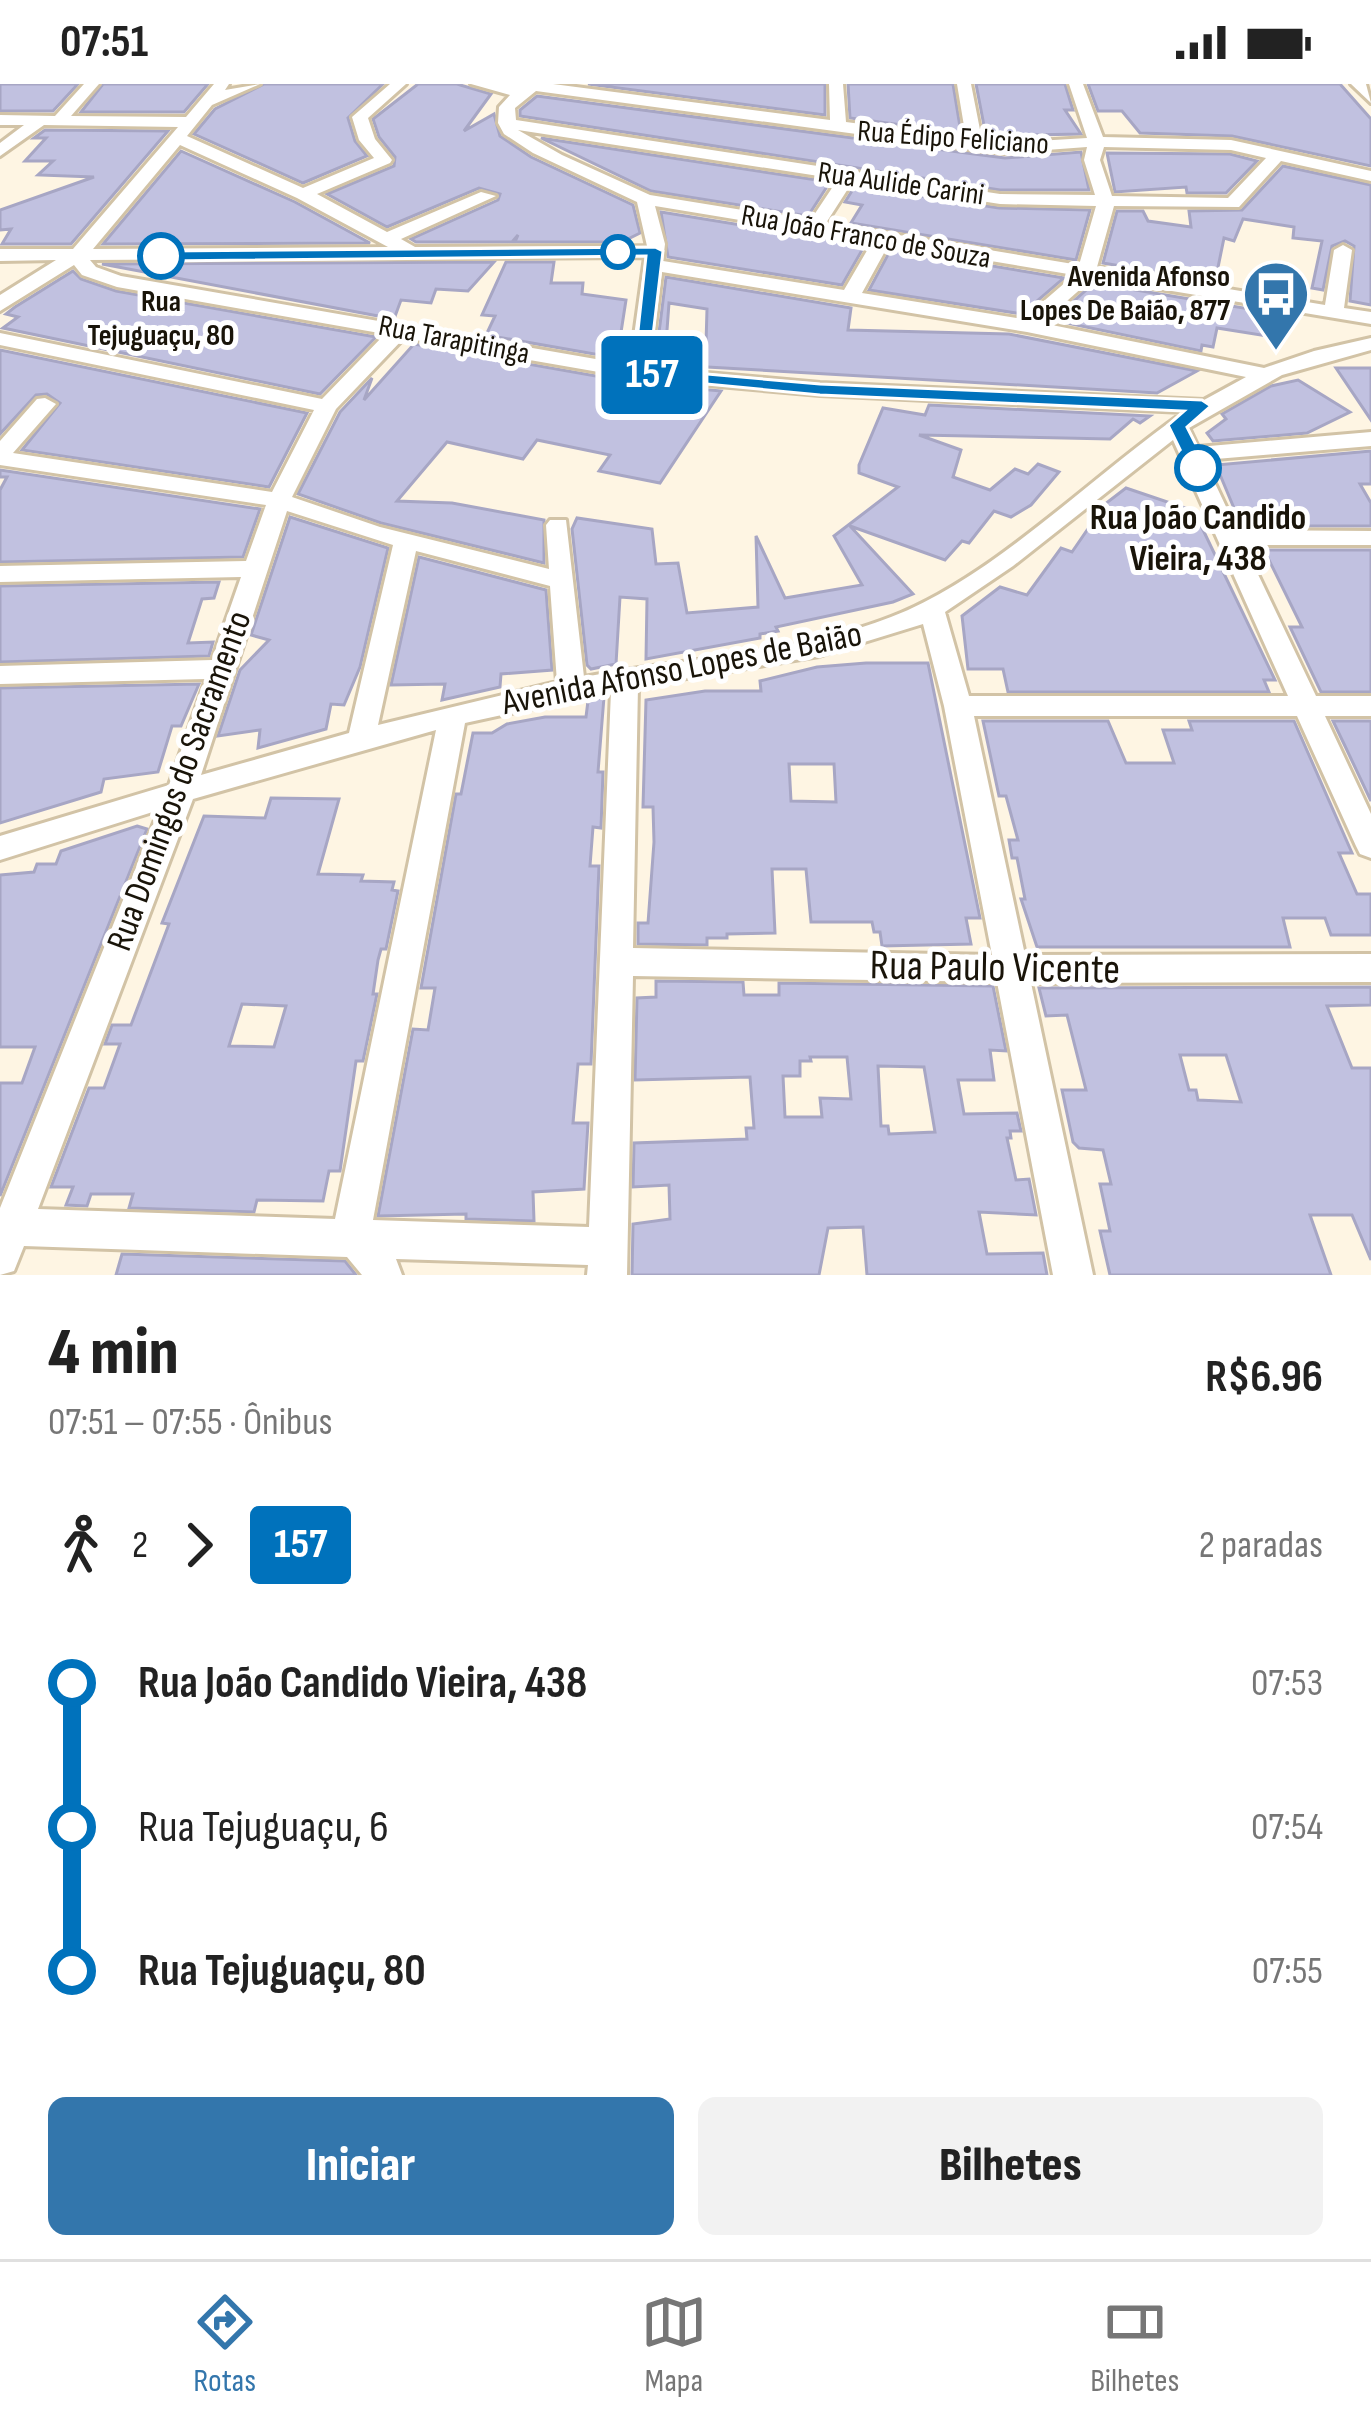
<!DOCTYPE html>
<html lang="pt">
<head>
<meta charset="utf-8">
<style>
	body { margin:0; font-family:"Sofia Sans Condensed",sans-serif; background:#f2f2f2; color:#222; height:100vh; display:flex; flex-direction:column; font-size:45px; white-space:nowrap }
	* { box-sizing:border-box; margin:0 }
	p { font-size:39px; color:#767676 }
	.icon { flex:none; width:66px; height:66px; fill:none; stroke:currentColor; stroke-width:2; stroke-linecap:round; stroke-linejoin:round }
	.map { position:relative; height:1191px; overflow:hidden }
	.side { display:flex; flex-direction:column; background:#fff; flex:1 }
	.side>* { flex:none }
	.badge { padding:0 24px; border-radius:9px; font-size:42px; line-height:78px }
	.map>.badge { position:absolute; translate:-50% -50%; box-shadow:0 0 0 6px #fff }
	.legs { display:flex; align-items:center; gap:18px; height:132px; padding:0 48px; font-size:39px }
	.legs p { margin-inline-start:auto }
	.summary { display:flex; align-items:center; justify-content:space-between; height:204px; padding:0 48px }
	h1 { font-size:66px; font-weight:800; line-height:90px }
	.cta { display:flex; gap:24px; margin-top:auto; padding:24px 48px }
	.cta a { flex:1; height:138px; border-radius:18px; background:#3376ac; color:#fff; font-size:48px; font-weight:800; line-height:138px; text-align:center }
	.cta a+a { background:#f2f2f2; color:#222 }
	ul { padding:0 48px; list-style:none }
	li { display:flex; align-items:center; gap:42px; height:144px; font-size:45px }
	li i { display:grid; place-items:center; width:18px; height:100%; margin:0 15px; background:currentColor }
	li i::after { content:''; width:30px; height:30px; margin:-15px; border:9px solid; border-radius:50%; background:#fff }
	li p { margin-inline-start:auto }
	li:first-child i { background:linear-gradient(#0000 50%,currentColor 0) }
	li:last-child i { background:linear-gradient(currentColor 50%,#0000 0) }
	.status { display:flex; justify-content:space-between; align-items:center; height:84px; padding:0 60px; background:#fff; direction:ltr }
	.status svg { height:33px; fill:currentColor }
	.tabs { display:flex; justify-content:space-around; align-items:center; height:168px; border-top:3px solid #e0e0e0; background:#fff; font-size:33px; color:#767676 }
	.tabs a { display:grid; justify-items:center; gap:6px }
	.tabs .current { color:#3376ac }
	.map>svg:first-child { display:block }
	.building { fill:#c1c1e0; stroke:#a7a6c4; stroke-width:3; fill-rule:evenodd }
	.lines { fill:none; stroke-linecap:round; stroke-linejoin:round }
	.minor-casing { stroke:#d2c3a6; stroke-width:6 }
	.minor { fill:#fff; fill-rule:evenodd }
	.line-1 { fill:#0072bc; stroke:#fff; stroke-width:3 }
	.stop-1-dot { fill:#fff; stroke:#0072bc; stroke-width:6 }
	.labels { text-anchor:middle; dominant-baseline:central; stroke-width:10; stroke-linejoin:round; paint-order:stroke }
	.far-street-label { font-size:30px; fill:#191409; stroke:#fff }
	.far-poi-label { font-size:30px; font-weight:bold; fill:#191409; stroke:#fff; text-anchor:end }
	.far-stop-label { font-size:30px; font-weight:bold; fill:#191409; stroke:#fff }
	.stop-label { font-size:36px; font-weight:bold; fill:#191409; stroke:#fff }
	.street-label { font-size:36px; fill:#191409; stroke:#fff }
	.near-street-label { font-size:42px; fill:#191409; stroke:#fff }
</style>
</head>
<body>
<div class="status"><b>07:51</b><svg viewBox="0 0 49 12"><path d="M0 12V9h3v3zM5 12V6h3v6zM10 12V3h3v9zM15 12V0h3v12zM26 1h20v11H26zM47 4h2v5h-2z"/></svg></div>
<div class="map">
<svg width="1371" height="1191" viewBox="0 0 1371 1191">
	<rect width="100%" height="100%" fill="#fef5e3"/>
	<!-- building -->
	<g class="building">
		<path d="M0,0h78l-25,27h-53z"/>
		<path d="M103,0h105l-24,28h-103z"/>
		<path d="M264,0h119l-35,34 7,23 12,15 -64,27 -109,-49 21,-25z"/>
		<path d="M418,0h39l34,10 -27,37 30,-17 6,22 31,21 102,48 7,28 -18,9h-107l3,-7 -6,7h-96l-5,-3 87,-39 2,-6 -21,-6 -92,39 -60,-33 67,-28 1,-9 -16,-20 -6,-18z"/>
		<path d="M588,0h237v31z"/>
		<path d="M848,0h105l8,49 -111,-15z"/>
		<path d="M976,0h89l8,26h-8l16,24 -95,2z"/>
		<path d="M1088,0h252l31,35v47l-139,-30 -92,-3 -18,-22h-24z"/>
		<path d="M537,12l437,58 31,4 76,-6 8,38h-89l-480,-74v-6z"/>
		<path d="M45,46l123,1 -97,113h-69l9,-15 -11,1v-20l94,-33 -56,-2 15,-14h-28l21,-23h-12z"/>
		<path d="M541,54l289,44 -22,34 -157,-25z"/>
		<path d="M181,67l114,51 75,41 -267,1z"/>
		<path d="M1107,69l123,1 27,7 -31,32h-39l-1,-6 -71,5z"/>
		<path d="M1283,82l88,19v120l-21,-4 4,-55 -9,-5 -13,5 -9,44 -11,-2 10,-47 -29,-3 1,-11 -51,-8 -9,22 -10,-3 -9,44 -112,-19 14,-52h26l5,10 43,6 -2,-16 53,-1z"/>
		<path d="M855,102l144,22 91,2 -14,50 -225,-37 11,-18 -17,-3z"/>
		<path d="M661,128l204,33 -23,40 -174,-28z"/>
		<path d="M891,165l173,29 -42,36 -153,-24z"/>
		<path d="M494,178l-26,29 -32,-2 -5,14 -30,-3 -7,19 -292,-55z"/>
		<path d="M506,178h48l-3,21h32l-1,11 44,6 -9,58 -131,-23 9,-19 -13,-1z"/>
		<path d="M73,187l8,8 35,12 260,46 -56,57 -317,-66 15,-11 -12,-3 9,-7z"/>
		<path d="M666,193l185,31 -3,22 161,4 188,37 -40,22 -502,-29zM669,219l38,6 -1,35h-40z"/>
		<path d="M1094,199l180,30 -1,24 -56,-9 -4,19 -11,-2 -1,6 -149,-31z"/>
		<path d="M414,260l199,35 -2,18 19,4 5,-18 86,8 -61,92 -61,-12 11,-16 -73,-15 -14,19 -76,-17 -50,59 55,2 92,17v43l-163,-40 -83,-29 42,-82 32,-34 -8,22z"/>
		<path d="M0,266l307,63 -38,74 -247,-37 38,-47 -13,-9 -11,1 -36,39z"/>
		<path d="M1336,284h35v52z"/>
		<path d="M1298,296l52,32 -43,21 -94,8 -6,-8 19,-14 -4,-5 49,-28z"/>
		<path d="M929,321l221,11 -10,7 -7,-4 -23,20 -191,-4 42,15 -8,27 37,13 25,-21 13,5 10,-10 21,8 -28,33 -20,12 -17,-6 -25,32 -7,-2 -17,19 -95,-34 63,68 -20,8 -117,25 2,4 -18,3v4l-114,21 1,-60 -27,-2 -4,67 -25,5 -4,-4 -15,-136 5,-11 75,11 4,35 22,-1 9,50 71,-6 -2,-71 29,62 77,-13 -28,-49 64,-49 -39,-14v-8l24,-57 42,7z"/>
		<path d="M1371,367v33h-11l11,19v23h-119l-6,-13h-10l-20,-48z"/>
		<path d="M0,386l260,39 -17,48 -243,5v-72l7,-13h-7z"/>
		<path d="M1126,404l68,23 81,169h-11l5,12h-261l-5,-23h-35l-6,-53 38,-29 27,8 34,-47 11,4 33,-48z"/>
		<path d="M290,433l98,31 -28,119 -16,38 -13,-1 -5,25 -68,19 2,-18 -42,6 22,-66 29,-30 -18,-5z"/>
		<path d="M1264,466h107v142h-50l-31,-65h12z"/>
		<path d="M419,473l127,33 6,80 -51,4 -1,13 -58,13 3,-16 -54,1z"/>
		<path d="M219,498l-5,16 -12,1 -14,44 25,-1 -4,14 -209,6v-76z"/>
		<path d="M866,579h62l52,255h-14l5,26 -89,2 -2,-14h-6l-2,-10h-61l-5,-53h-34l3,64 -48,1v4h-20v7l-69,-1v-21h10l6,-81 -1,-35h-10l3,-107 59,-9h56l-1,-10 57,-14zM789,680h45l2,38 -45,-1z"/>
		<path d="M199,600l-18,42h-9l-14,46 -54,7 -3,13 -101,31v-135z"/>
		<path d="M604,613l-6,75h5l-2,56 -8,-1 -3,39h9l-8,198h-13l-5,59h15l-4,66 -51,3 1,29 -68,-2v-5l-88,2 35,-187 15,1 7,-42h-14l35,-194h5l12,-61h19l15,-9 38,-7h41l2,-16z"/>
		<path d="M983,637h125l18,42h48l-11,-33h29l-3,-9h105l58,132h-13l18,41h14v41h-40l-6,-17h-42l7,29h-253l-16,-48h4l-8,-41h-5l-3,-18h9l-12,-44h-7z"/>
		<path d="M1333,637h38v80l-26,-55z"/>
		<path d="M271,714l68,1 -21,75 45,1 -2,6 33,1 -2,8 6,1 -12,58h-5l-3,11 -5,34h4l-14,67h-7l-16,110h-11l-6,30 -66,-1 -3,12 -125,-4 4,-14h-42l-4,12 -21,-1 7,-18h-22l38,-99h15l16,-44h-15l7,-19h19l38,-101 -7,-1 42,-107 61,2zM242,920l44,2 -12,41 -45,-1z"/>
		<path d="M137,742l10,3 -147,367v-113h22l13,-36h-35v-172l34,-3 3,-8h19l5,-13z"/>
		<path d="M656,897l87,1 1,13h35v-12l214,3 13,65 -16,-1 4,30h-36l6,34 53,-1 4,18h-11l1,7h-4l9,42 13,-1 7,36 -57,-3 8,42 56,-1 4,22h-180l-4,-48 -35,1 -9,47h-187l1,-51 37,-5 -1,-34 -36,2 1,-44 113,-4 -1,-11h8l-4,-51 -115,3 2,-82 19,-1zM810,973h37l4,42 -31,-1 2,19h-37l-2,-41h17v-15h11zM878,982l46,1 11,65 -46,2 -1,-8h-7z"/>
		<path d="M1371,903v18l-44,1 25,62h19v192l-19,-45h-42l21,60h-221l-10,-44h10l-10,-47h11l-8,-34 -24,-2 -6,-6 -11,-52h24l-19,-75 -21,1 -7,-28zM1180,971h46l15,47 -43,-2 -2,-10h-7z"/>
		<path d="M122,1170l223,7 11,14h-240z"/>
	</g>
	<g class="lines">
		<!-- minor casing -->
		<g class="minor-casing">
			<g id="minor">
				<path d="M84,0h15l-28,32 115,1 28,-33h15l-4,6 35,-6 -48,21 -25,31 116,52 71,-30 -15,-18 -7,-23 38,-33h16l-38,34 7,21 17,21 -2,3 -73,31 70,38 94,-40 15,4 -95,43 14,8 232,-1 -10,-44 -104,-49 -29,-19 -6,-11 1,-16 11,-12 -39,-11h82l277,36 -1,-36h14l3,38 120,16 -9,-54h14l11,56 23,3 82,-5 -18,-54h14l20,53 128,3 140,31v10l-90,-20 -42,46 -125,-1 -17,61 228,38 9,-55 9,-5 9,5 -8,58 27,4v12l-278,-46 -51,45 222,45 50,-17 57,-13v12l-89,25 -93,53 9,19 173,-15v14l-167,14 33,70 134,1v14h-127l72,151h55v20h-46l46,98v44l-11,-4 -4,-8 -59,-130h-323l51,239 346,-1v28l-340,1 62,292h-40l-56,-293 -364,-6 -6,299h-40l1,-10 -192,-6 6,16h-40l-15,-18 -323,-11 -10,25 -14,4v-67l159,-398 -159,50v-24l169,-51 37,-106 -206,5v-18l212,-6 29,-83 -241,5v-16l246,-5 20,-56 -266,-40v-24l37,-42 8,-1 11,6 -43,49 259,39 42,-82 -314,-65v-12l322,66 63,-65 -268,-47 -35,-12 -8,-10 -74,46v-16l56,-35 -56,1v-12h73l105,-122 -134,-2 -44,31v-13l24,-18h-24v-10l55,1zM536,7l439,59 30,3 82,-6 -3,13 11,35 -95,-1 -484,-74 -1,-12zM518,46l320,49 -28,42 -160,-26 -88,-40zM180,61l117,53 91,49 -295,2zM1104,63l127,3 35,8 -38,40 -116,-2 -12,-36zM853,97l147,23 96,2 -17,59 -253,-42zM655,122l217,36 -28,48 -181,-29 2,-17zM889,160l185,31 -51,44 -161,-26zM645,173l-15,108 -509,-89 -25,-9 -6,-7zM662,188l365,60 219,45 -42,23 -384,-17 -170,-15zM404,254l235,41 181,16 364,17c-91,63 -191,166 -293,205 -97,38 -206,41 -307,60l-18,-157h-16l-4,5 3,44 -169,-42 -88,-30 44,-88zM1173,356l115,256h-319l-24,-84 68,-46zM287,427l106,34 -44,188 -148,42zM416,467l134,35 7,96 -179,43zM923,540l21,82 48,249 -359,-7 5,-262 181,-30zM611,607l-22,536 -216,-7 92,-497zM436,646l-101,489 -297,-10 155,-410z"/>
				<path d="M1351,0h15l5,19z"/>
			</g>
		</g>
		<!-- minor -->
		<use href="#minor" class="minor"/>
	</g>
	<!-- line-1 -->
	<path class="line-1" d="M655,163l8,4 -14,118 171,15 382,16 9,6 -24,21 21,41 -17,4 -23,-47 16,-14 -364,-16 -187,-18 13,-121 -485,5 -8,-5 8,-5z"/>
	<!-- icons -->
	<defs>
		<g id="bus-pin" transform="scale(3.45)"><path d="M0 17L-7.5 6A9.5 9.5 0 1 1 7.5 6Z" fill="#3376ac" stroke="#fff"/><path d="M-5-6H5V4H4V6H2V4H-2V6H-4V4H-5ZM-3.5-4V0h7V-4ZM-3.5 1.2v1.5H-2V1.2ZM2 1.2v1.5H3.5V1.2Z" fill="#fff"/></g>
	</defs>
	<g fill-rule="evenodd">
		<use href="#bus-pin" x="1276" y="210"/>
	</g>
	<!-- markers -->
	<g class="stop-1-dot">
		<circle cx="618" cy="168" r="15"/>
		<circle cx="161" cy="172" r="21"/>
		<circle cx="1198" cy="384" r="21"/>
	</g>
	<g class="labels">
		<!-- far-street labels -->
		<g class="far-street-label">
			<text transform="translate(953 54) rotate(4)">Rua Édipo Feliciano</text>
			<text transform="translate(901 100) rotate(8)">Rua Aulide Carini</text>
			<text transform="translate(866 153) rotate(10)">Rua João Franco de Souza</text>
			<text transform="translate(454 256) rotate(11)">Rua Tarapitinga</text>
		</g>
		<!-- far-poi labels -->
		<g class="far-poi-label">
			<text x="1230" y="193">Avenida Afonso<tspan x="1230" dy="34">Lopes De Baião, 877</tspan></text>
		</g>
		<!-- far-stop labels -->
		<g class="far-stop-label">
			<text x="161" y="218">Rua<tspan x="161" dy="34">Tejuguaçu, 80</tspan></text>
		</g>
		<!-- stop labels -->
		<g class="stop-label">
			<text x="1198" y="434">Rua João Candido<tspan x="1198" dy="41">Vieira, 438</tspan></text>
		</g>
		<!-- street labels -->
		<g class="street-label">
			<text transform="translate(682 585) rotate(-11)">Avenida Afonso Lopes de Baião</text>
			<text transform="translate(180 697) rotate(-70)">Rua Domingos do Sacramento</text>
		</g>
		<!-- near-street labels -->
		<g class="near-street-label">
			<text transform="translate(995 884) rotate(1)">Rua Paulo Vicente</text>
		</g>
	</g>
</svg>
<b class="badge" style="left:652px;top:291px;background:#0072bc;color:#fff">157</b>
</div>
<section class="side">
<div class="summary"><div><h1>4 min</h1><p>07:51 – 07:55 · Ônibus</p></div><b>R$6.96</b></div>
<div class="legs"><svg class="icon" aria-label="walk" viewBox="0 0 24 24"><circle cx="13" cy="4" r="2"/><path d="M13 8l-2 6 4 7M11 14l-3 7M7 12l3-4h3l4 4"/></svg>2<svg class="icon" aria-label="forward" viewBox="0 0 24 24"><path d="M9 5l7 7-7 7"/></svg><b class="badge" style="background:#0072bc;color:#fff">157</b><p>2 paradas</p></div>
<ul>
<li><i style="color:#0072bc"></i><b>Rua João Candido Vieira, 438</b><p>07:53</p></li>
<li><i style="color:#0072bc"></i><span>Rua Tejuguaçu, 6</span><p>07:54</p></li>
<li><i style="color:#0072bc"></i><b>Rua Tejuguaçu, 80</b><p>07:55</p></li>
</ul>
<div class="cta"><a>Iniciar</a><a>Bilhetes</a></div>
</section>
<nav class="tabs">
<a class="current"><svg class="icon" aria-label="directions" viewBox="0 0 24 24"><path d="M12 3l9 9-9 9-9-9zM9 14v-3h6M13 9l2 2-2 2"/></svg>Rotas</a>
<a><svg class="icon" aria-label="map" viewBox="0 0 24 24"><path d="M3 6l6-2 6 2 6-2v14l-6 2-6-2-6 2zM9 4v14M15 6v14"/></svg>Mapa</a>
<a><svg class="icon" aria-label="tickets" viewBox="0 0 24 24"><path d="M3 7h18v10H3zM15 7v10"/></svg>Bilhetes</a>
</nav>
</body>
</html>
